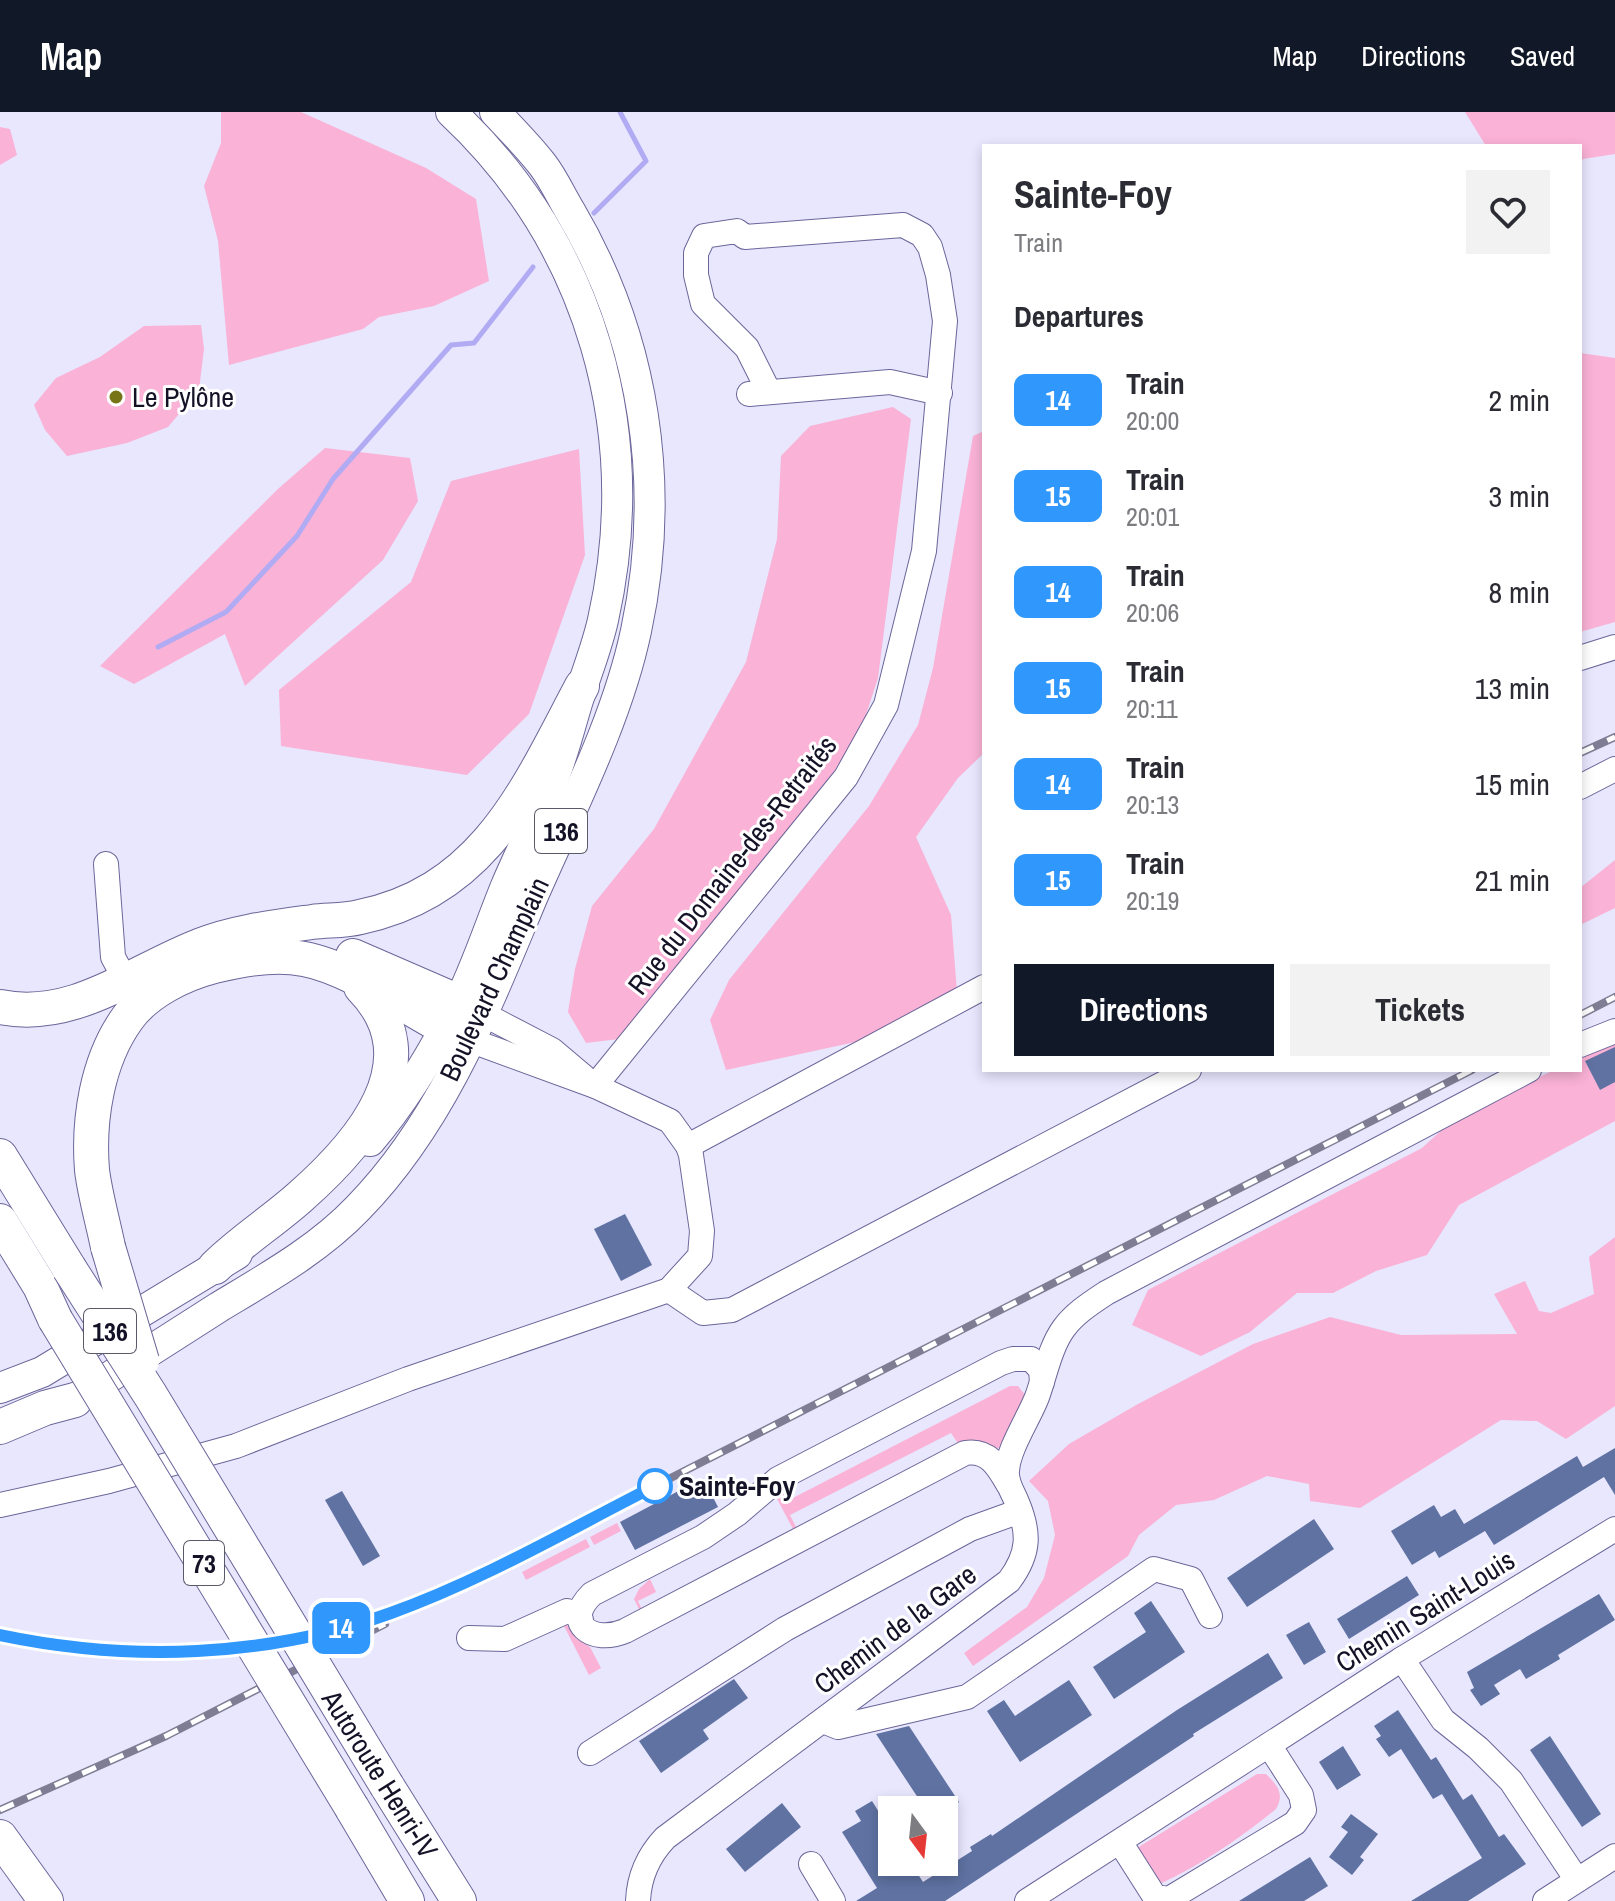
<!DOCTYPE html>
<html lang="en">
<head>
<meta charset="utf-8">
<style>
	body { margin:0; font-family:"Archivo Narrow",sans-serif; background:#f2f2f3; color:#2b2b33; height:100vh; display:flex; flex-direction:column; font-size:30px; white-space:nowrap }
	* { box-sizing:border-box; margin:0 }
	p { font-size:26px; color:#7c7c81 }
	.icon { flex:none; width:44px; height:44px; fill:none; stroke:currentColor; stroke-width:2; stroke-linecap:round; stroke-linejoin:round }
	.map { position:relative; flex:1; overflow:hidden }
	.side { position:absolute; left:982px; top:32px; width:600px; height:928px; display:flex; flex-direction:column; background:#fff; border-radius:0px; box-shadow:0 4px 12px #0003 }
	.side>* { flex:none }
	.badge { padding:0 16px; border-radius:12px; font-size:28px; line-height:52px }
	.needle { width:52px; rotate:165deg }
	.controls { position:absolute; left:878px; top:1684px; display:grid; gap:16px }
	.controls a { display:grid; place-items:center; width:80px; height:80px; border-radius:0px; background:#fff; box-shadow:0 4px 12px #0003; font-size:40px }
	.map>.badge { position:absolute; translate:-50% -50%; box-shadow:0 0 0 4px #fff }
	h2 { padding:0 32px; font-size:30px; line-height:72px }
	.round { display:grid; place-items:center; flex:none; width:84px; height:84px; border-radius:0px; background:#f2f2f3 }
	.summary { display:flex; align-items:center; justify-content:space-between; height:136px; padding:0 32px }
	h1 { font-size:38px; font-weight:700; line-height:60px }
	.button { display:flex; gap:16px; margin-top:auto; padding:16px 32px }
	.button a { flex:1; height:92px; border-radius:0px; background:#111827; color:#fff; font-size:32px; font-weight:700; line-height:92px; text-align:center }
	.button a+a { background:#f2f2f3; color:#2b2b33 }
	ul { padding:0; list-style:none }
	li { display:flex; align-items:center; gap:24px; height:96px; padding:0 32px }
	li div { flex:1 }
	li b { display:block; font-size:30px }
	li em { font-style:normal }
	li .badge { min-width:88px; font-weight:700; text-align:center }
	header { display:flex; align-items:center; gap:48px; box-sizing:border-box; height:112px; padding:0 40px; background:#111827; color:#fff }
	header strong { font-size:38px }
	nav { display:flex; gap:44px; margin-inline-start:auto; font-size:28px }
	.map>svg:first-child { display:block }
	.green { fill:#fab2d6 }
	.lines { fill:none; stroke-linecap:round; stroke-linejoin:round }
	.stream { stroke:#b1abf3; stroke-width:5 }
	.building { fill:#5f72a2 }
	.minor-casing { stroke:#6b6699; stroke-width:26 }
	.major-casing { stroke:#6b6699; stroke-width:32 }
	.highway-casing { stroke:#6b6699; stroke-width:36 }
	.minor { stroke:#fff; stroke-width:24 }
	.major { stroke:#fff; stroke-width:30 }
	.highway { stroke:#fff; stroke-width:34 }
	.rail-casing { stroke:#7f7d93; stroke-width:8 }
	.rail { stroke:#fff; stroke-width:5; stroke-dasharray:15; stroke-linecap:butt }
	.highway-bridge-casing { stroke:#6b6699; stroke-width:36; stroke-linecap:butt }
	.highway-bridge { stroke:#fff; stroke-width:34 }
	.line-casing { stroke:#fff; stroke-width:18 }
	.line { stroke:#3098fc; stroke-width:12 }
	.poi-dot { fill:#777418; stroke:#fff; stroke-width:3 }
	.stop-dot { fill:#fff; stroke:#3098fc; stroke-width:4 }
	.labels { text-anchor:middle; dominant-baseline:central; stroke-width:6; stroke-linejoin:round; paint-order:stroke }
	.shield { fill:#fff; stroke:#5a5967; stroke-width:2 }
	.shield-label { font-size:26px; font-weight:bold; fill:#141226 }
	.poi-label { font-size:28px; fill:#141226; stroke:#fff; text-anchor:start }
	.street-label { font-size:28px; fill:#141226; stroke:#fff }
	.stop-label { font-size:28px; font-weight:bold; fill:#141226; stroke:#fff; text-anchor:start }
</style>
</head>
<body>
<header>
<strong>Map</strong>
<nav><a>Map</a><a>Directions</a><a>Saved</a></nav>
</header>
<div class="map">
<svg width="1615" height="1789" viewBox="0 0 1615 1789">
	<rect width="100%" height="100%" fill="#e8e7fe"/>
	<!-- green -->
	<g class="green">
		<path d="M221,0h80l125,56 50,31 13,82 -55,25 -55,11 -16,12 -134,36 -11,-124 -14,-55 17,-43z"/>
		<path d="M1465,0h150v42l-32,5 -3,5v-18h-94z"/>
		<path d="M0,15l10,2 7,26 -17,10z"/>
		<path d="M201,213l3,24 -5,41 -31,37 -41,16 -60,13 -22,-26 -11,-25 22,-27 44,-21 44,-31z"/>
		<path d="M1580,241l35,5v264l-35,10z"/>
		<path d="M893,295l18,12 -33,259 -17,52 -36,55 -206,254 -33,4 -18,-31 7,-43 17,-63 62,-77 92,-167 31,-123 4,-83 29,-30z"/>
		<path d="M984,319v322l-26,25 -42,59 35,78 6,77 -83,46 -148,32 -16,-50 19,-40 140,-174 49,-81 15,-57 40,-232z"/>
		<path d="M325,336l85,10 8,43 -35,59 -138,126 -20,-52 -91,50 -34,-18 179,-178z"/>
		<path d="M579,337l6,106 -56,159 -62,61 -186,-29 -2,-56 132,-108 40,-101z"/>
		<path d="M1615,748v48l-35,17v-37z"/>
		<path d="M1615,928v81l-156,84 -32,50 -51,16 -43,22h-36l-47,39 -49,24 -69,-31 16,-35 274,-142 33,-30 99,-48h26v-13z"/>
		<path d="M1615,1125v169l-49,33 -29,-18 -36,-1 -141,88 -50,-7 -1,-17 -42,-8 -53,24 -38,5 -37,30 -11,21 -155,110 -9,-13 63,-46 17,-29 11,-43 -7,-34 -19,-20 40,-37 69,-40 115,-60 77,-27 71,18 116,-1 -23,-40 31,-13 14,30 12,2 43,-19 -5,-37z"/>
		<path d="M1010,1274h8l7,9 -20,50 -12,5 -34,-5 -8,-12 -161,82 6,12 -3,2 -18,-34 9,-6 5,11z"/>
		<path d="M617,1411l4,8 -27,14 -4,-8z"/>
		<path d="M586,1427l4,8 -64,33 -4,-8z"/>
		<path d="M650,1467l6,13 -18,9 6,13 -3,-1 -7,-14 5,-10z"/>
		<path d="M566,1511l10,15 14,9 11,21 -12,7 -25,-49z"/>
		<path d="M1257,1662h9c11,11 19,20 10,35 -36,29 -72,54 -114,74l-12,-11 -13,-24z"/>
	</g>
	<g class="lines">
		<!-- stream -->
		<g class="stream">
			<path d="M594,101l52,-52 -26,-49"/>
			<path d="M158,535l68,-35 71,-76 36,-57 118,-134 23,-2 59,-76"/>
		</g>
	</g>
	<!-- building -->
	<g class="building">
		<path d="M1615,935v35l-15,8 -15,-29z"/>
		<path d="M625,1102l27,51 -31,16 -27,-52z"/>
		<path d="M1615,1336v47l-11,-18 -110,68 -9,-14 -46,27 -4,-7 -23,14 -21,-34 43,-26 7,12 14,-8 9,15 113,-68 6,11z"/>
		<path d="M703,1366l15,29 -83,43 -15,-28z"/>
		<path d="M342,1379l38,65 -17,10 -38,-66z"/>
		<path d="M1314,1407l20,30 -87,58 -20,-29z"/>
		<path d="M1407,1464l12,19 -70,44 -12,-20z"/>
		<path d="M1599,1482l16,26 -57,35 2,4 -34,20 -6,-10 -26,16 6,9 -19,12 -11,-16 4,-2 -7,-16z"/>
		<path d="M1151,1489l34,51 -71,47 -21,-32 53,-35 -12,-19z"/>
		<path d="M1309,1510l17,30 -22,13 -18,-30z"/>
		<path d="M1268,1541l15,25 -90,56 1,2 -249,165h-89l21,-13 -35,-56 19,-11 -6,-10 17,-10 20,32v29h18l13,20 49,-31 -2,-4 21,-13 1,2 185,-126z"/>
		<path d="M734,1567l14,19 -45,32 6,9 -48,34 -22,-32z"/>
		<path d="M1069,1568l23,35 -72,47 -33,-51 17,-11 11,16z"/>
		<path d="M1398,1598l33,50 5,-3 27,43 9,-6 27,43 5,-3 22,30 -58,37h-57l71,-43 -40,-64 -9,5 -32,-50 -12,8 -13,-18 5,-3 -7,-10z"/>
		<path d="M909,1614l50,76 -11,8h-22l-50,-76z"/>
		<path d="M1550,1624l51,78 -19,13 -52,-77z"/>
		<path d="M1343,1634l18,29 -24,15 -18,-28z"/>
		<path d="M782,1691l19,24 -56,45 -19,-23z"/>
		<path d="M1351,1702l27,20 -18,23 4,3 -12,15 -23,-18 19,-25 -7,-5z"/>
		<path d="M1310,1745l18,29 -24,15h-65z"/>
	</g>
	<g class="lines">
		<!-- minor casing -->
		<g class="minor-casing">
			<g id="minor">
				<path d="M749,282l141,-12 50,11"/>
				<path d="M1580,546l35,-11"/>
				<path d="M1580,675l35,-18"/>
				<path d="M106,752l7,93 19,36"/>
				<path d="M483,902l69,36 32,27"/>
				<path d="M1580,933l35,-14"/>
				<path d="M595,974l251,-309 40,-72 38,-154 21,-230 -7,-46 -8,-28 -8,-12 -19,-10 -158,12 -8,-6 -33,5 -8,17v22l7,29 44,44 22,44"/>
				<path d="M688,1034l296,-159"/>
				<path d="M669,1178l34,23 29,-3 457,-240"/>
				<path d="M1008,1372c-10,-18 -20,-35 -43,-31l-340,178c-33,14 -63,-8 -33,-37l111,-57 34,-23 41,-35 223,-116 12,-4h18l10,11 1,12"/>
				<path d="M0,1393l109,-24 127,-35 172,-67 261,-89 31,-34 2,-25 -11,-76 -3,-9 -18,-25 -75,-35 -123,-45"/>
				<path d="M469,1526l36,1 62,-28 9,3 5,6"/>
				<path d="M1402,1547l41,61 35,28 33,33 66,99"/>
				<path d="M823,1609l15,6 129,-30 187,-128 37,10 19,37"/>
				<path d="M590,1641l195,-124 185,-100 50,-18"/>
				<path d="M1120,1730l35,55 14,2 126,-76 9,-13 -3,-15 -32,-50"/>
				<path d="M811,1752l22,37"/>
				<path d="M638,1789c1,-24 11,-46 27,-63l344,-257c21,-28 21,-49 7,-81 -4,-9 -10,-18 -9,-29 1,-22 22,-53 30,-74 8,-22 13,-50 27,-69 11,-15 27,-25 42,-35l423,-223"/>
				<path d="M1027,1789l375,-242 213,-130"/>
				<path d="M1545,1789l70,-45"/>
			</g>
		</g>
		<!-- major casing -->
		<g class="major-casing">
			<g id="major">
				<path d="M370,1029c35,-41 64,-90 88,-137 19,-38 32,-79 48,-118 14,-33 31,-66 44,-99 12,-28 19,-58 28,-87 8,-26 19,-53 25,-80 42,-188 -11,-376 -152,-508"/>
				<path d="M0,1276l42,-16 195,-118"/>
				<path d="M75,1287c48,-31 96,-61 144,-92 48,-29 100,-58 139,-99 84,-86 128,-200 174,-310 37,-85 85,-177 104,-267 31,-144 9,-293 -66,-420 -9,-15 -17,-33 -28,-47 -14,-18 -31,-35 -47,-52"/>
			</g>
		</g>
		<!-- highway casing -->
		<g class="highway-casing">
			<g id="highway">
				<path d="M353,844l106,46"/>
				<path d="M0,895c74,15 134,-36 199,-61 34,-14 76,-19 113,-24 16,-2 33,-1 48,-5 126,-26 168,-130 222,-231"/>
				<path d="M0,1044l69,112"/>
				<path d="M0,1109l40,65 15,33"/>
				<path d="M108,1135c-5,-25 -13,-52 -16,-77 -4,-50 5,-109 35,-151 19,-27 56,-45 87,-53 28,-7 61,-13 90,-7 44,8 100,47 141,69"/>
				<path d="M215,1155c26,-26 57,-45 85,-70 59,-52 134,-136 61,-210"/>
				<path d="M0,1315l45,-19 30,-8"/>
				<path d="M387,1674l72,115"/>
				<path d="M352,1696l55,93"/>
				<path d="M0,1725l46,64"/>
			</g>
		</g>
		<!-- minor -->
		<use href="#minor" class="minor"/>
		<!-- major -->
		<use href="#major" class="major"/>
		<!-- highway -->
		<use href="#highway" class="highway"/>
		<!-- rail casing -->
		<g class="rail-casing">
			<g id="rail">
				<path d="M1580,641l35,-16"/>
				<path d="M1580,903l35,-18"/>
				<path d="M0,1523c121,26 248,22 367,-14 40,-12 79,-31 117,-48l988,-503"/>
				<path d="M0,1698l166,-74 219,-112"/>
			</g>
		</g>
		<!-- rail -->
		<use href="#rail" class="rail"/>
		<!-- highway-bridge casing -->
		<g class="highway-bridge-casing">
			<g id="highway-bridge">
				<path d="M108,1135l34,114"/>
				<path d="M69,1156l82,128 236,390"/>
				<path d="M55,1207l297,489"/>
			</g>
		</g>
		<!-- highway-bridge -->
		<use href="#highway-bridge" class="highway-bridge"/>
	</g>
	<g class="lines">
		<!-- line casing -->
		<g class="line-casing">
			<path id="line" d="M0,1523c129,27 266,23 391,-22 92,-33 177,-83 264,-127"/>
		</g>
		<!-- line -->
		<use href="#line" class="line"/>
	</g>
	<!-- markers -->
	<circle class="poi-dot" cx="116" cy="285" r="8"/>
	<circle class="stop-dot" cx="655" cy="1374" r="16"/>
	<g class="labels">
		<!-- shield labels -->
		<g class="shield">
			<rect x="535" y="697" width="52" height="44" rx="6"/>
			<rect x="84" y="1197" width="52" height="44" rx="6"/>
			<rect x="184" y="1429" width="40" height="44" rx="6"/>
		</g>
		<g class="shield-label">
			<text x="561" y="719">136</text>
			<text x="110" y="1219">136</text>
			<text x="204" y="1451">73</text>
		</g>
		<!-- poi labels -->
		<g class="poi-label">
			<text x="132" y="285">Le Pylône</text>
		</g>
		<!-- street labels -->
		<g class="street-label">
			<text transform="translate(732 753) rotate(-52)">Rue du Domaine-des-Retraités</text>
			<text transform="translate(494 867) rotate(-65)">Boulevard Champlain</text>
			<text transform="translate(1425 1499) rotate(-32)">Chemin Saint-Louis</text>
			<text transform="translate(895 1517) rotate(-37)">Chemin de la Gare</text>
			<text transform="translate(380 1662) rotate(58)">Autoroute Henri-IV</text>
		</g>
		<!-- stop labels -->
		<g class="stop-label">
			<text x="679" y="1374">Sainte-Foy</text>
		</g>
	</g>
</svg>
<div class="controls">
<a><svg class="needle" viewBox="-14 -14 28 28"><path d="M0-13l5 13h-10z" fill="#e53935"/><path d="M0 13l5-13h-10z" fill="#7c7c81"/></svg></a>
</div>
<b class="badge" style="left:341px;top:1516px;background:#3098fc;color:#fff">14</b>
<section class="side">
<div class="summary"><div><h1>Sainte-Foy</h1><p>Train</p></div><a class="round"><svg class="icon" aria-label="heart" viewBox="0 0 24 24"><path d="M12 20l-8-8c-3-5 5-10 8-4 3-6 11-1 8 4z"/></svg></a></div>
<h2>Departures</h2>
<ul>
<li><span class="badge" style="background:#3098fc;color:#fff">14</span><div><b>Train</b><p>20:00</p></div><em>2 min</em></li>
<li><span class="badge" style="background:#3098fc;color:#fff">15</span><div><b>Train</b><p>20:01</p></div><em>3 min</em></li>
<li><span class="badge" style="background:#3098fc;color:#fff">14</span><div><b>Train</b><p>20:06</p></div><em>8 min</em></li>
<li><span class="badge" style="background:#3098fc;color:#fff">15</span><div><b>Train</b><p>20:11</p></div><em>13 min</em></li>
<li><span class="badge" style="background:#3098fc;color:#fff">14</span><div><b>Train</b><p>20:13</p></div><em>15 min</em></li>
<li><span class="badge" style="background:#3098fc;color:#fff">15</span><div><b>Train</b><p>20:19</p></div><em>21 min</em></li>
</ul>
<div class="button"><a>Directions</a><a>Tickets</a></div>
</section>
</div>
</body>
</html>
